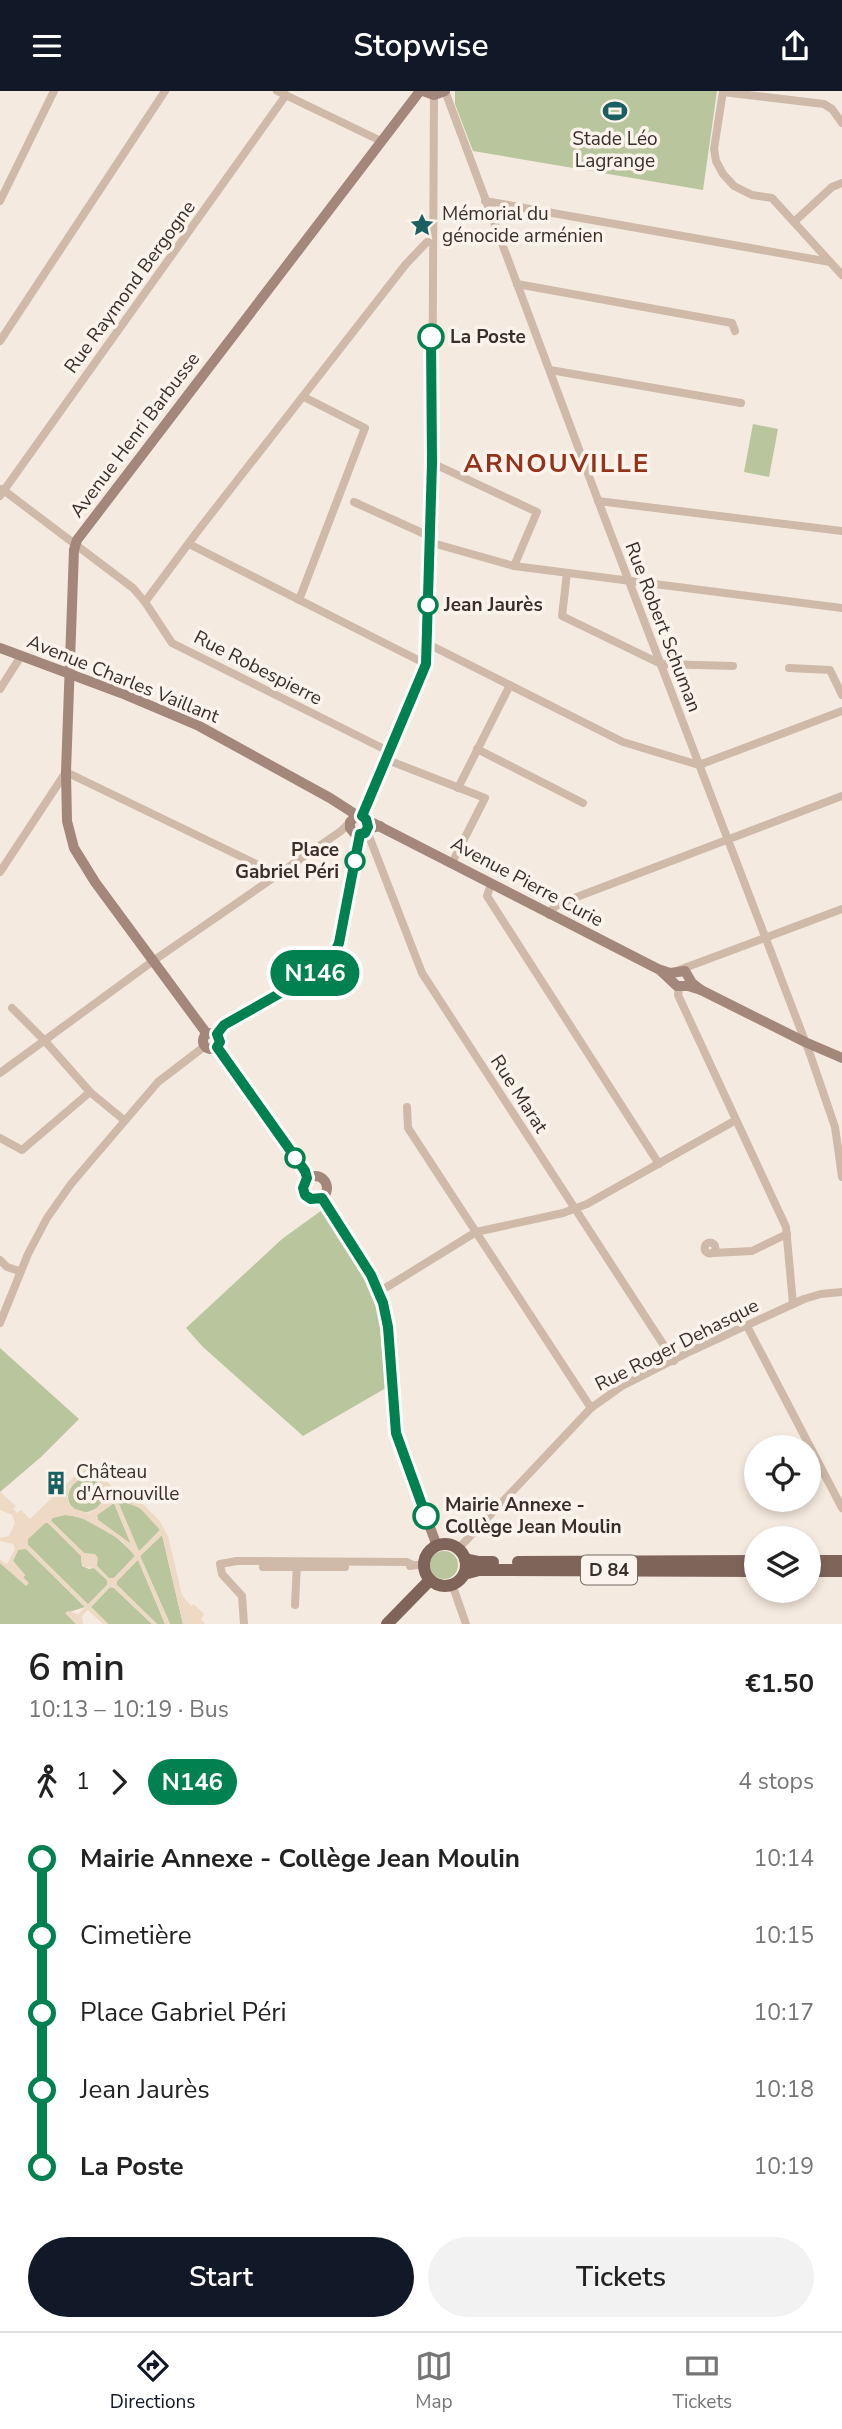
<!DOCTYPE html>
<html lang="en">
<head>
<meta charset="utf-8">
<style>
	body { margin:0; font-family:"Nunito Sans",sans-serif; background:#f2f2f2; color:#222; height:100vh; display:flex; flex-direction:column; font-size:26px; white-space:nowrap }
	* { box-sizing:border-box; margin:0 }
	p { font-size:23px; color:#767676 }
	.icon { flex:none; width:38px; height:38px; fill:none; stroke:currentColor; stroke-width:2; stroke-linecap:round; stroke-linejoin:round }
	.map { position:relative; height:1533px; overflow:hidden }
	.panel { display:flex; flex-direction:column; background:#fff; flex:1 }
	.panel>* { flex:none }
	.badge { padding:0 14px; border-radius:23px; font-size:24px; line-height:46px }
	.fabs { position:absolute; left:744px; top:1344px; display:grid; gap:14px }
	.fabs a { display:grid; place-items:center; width:77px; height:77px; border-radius:50%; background:#fff; box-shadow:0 4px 10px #0003; font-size:35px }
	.map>.badge { position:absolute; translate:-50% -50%; box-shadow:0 0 0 4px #fff }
	.legs { display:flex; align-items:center; gap:10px; height:77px; padding:0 28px; font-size:23px }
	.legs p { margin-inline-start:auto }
	.overview { display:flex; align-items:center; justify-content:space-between; height:119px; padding:0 28px }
	h1 { font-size:38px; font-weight:600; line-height:52px }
	.action { display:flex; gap:14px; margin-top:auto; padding:14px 28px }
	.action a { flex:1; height:80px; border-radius:42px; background:#111827; color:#fff; font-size:28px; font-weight:600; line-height:80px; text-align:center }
	.action a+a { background:#f2f2f2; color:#222 }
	ul { padding:0 28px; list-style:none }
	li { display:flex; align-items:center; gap:24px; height:77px; font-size:26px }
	li i { display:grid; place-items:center; width:10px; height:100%; margin:0 9px; background:currentColor }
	li i::after { content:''; width:18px; height:18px; margin:-9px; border:5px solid; border-radius:50%; background:#fff }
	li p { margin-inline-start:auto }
	li:first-child i { background:linear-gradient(#0000 50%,currentColor 0) }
	li:last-child i { background:linear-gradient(currentColor 50%,#0000 0) }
	header { display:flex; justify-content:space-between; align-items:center; height:91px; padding:0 28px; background:#111827; color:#fff; font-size:32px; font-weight:600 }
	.tabs { display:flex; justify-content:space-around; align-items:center; height:98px; border-top:2px solid #e0e0e0; background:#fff; font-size:19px; color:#767676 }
	.tabs a { display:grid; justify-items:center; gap:4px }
	.tabs .selected { color:#111827 }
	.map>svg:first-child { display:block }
	.green { fill:#b9c69d }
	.plaza { fill:#eedac4; fill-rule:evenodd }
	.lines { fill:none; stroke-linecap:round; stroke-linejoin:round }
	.street { stroke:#cfb9a9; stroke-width:8 }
	.secondary { stroke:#a3877a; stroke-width:10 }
	.primary { stroke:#7f6459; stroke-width:12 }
	.line-1-casing { stroke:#fff; stroke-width:16 }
	.line-1 { stroke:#00814f; stroke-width:10 }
	.stop-1-dot { fill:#fff; stroke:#00814f; stroke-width:3.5 }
	.labels { text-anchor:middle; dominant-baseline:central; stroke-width:7; stroke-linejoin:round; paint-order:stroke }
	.shield { fill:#fcf4ec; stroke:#756964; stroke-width:2 }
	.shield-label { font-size:18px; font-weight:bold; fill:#3b2e29 }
	.poi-label { font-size:19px; fill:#3b2e29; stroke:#fcf4ec; text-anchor:start }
	.street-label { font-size:19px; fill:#3b2e29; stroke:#fcf4ec }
	.stop-label { font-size:19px; font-weight:bold; fill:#3b2e29; stroke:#fcf4ec; text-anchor:start }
	.district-label { font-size:26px; font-weight:bold; letter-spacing:2px; fill:#92331a; stroke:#fcf4ec }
</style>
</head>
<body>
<header><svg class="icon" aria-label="menu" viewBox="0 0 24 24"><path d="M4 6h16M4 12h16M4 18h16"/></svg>Stopwise<svg class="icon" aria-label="share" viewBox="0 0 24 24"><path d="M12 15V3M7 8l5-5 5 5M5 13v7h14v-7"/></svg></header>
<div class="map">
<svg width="842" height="1533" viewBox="0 0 842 1533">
	<rect width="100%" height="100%" fill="#f5eadf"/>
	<!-- green -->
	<g class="green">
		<path d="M455,0h262l-14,99 -230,-39 -18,-47z"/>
		<path d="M753,333l25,5 -9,48 -25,-5z"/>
		<path d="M322,1119l55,88 9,90 -83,48 -100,-89 -17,-19 96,-89z"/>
		<path d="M0,1257l79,71 -38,38 -41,35z"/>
		<path d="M85,1384c9,1 20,12 22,21 -21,37 -62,2 -22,-21z"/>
		<path d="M118,1411c20,-1 31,13 42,28l-21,22z"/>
		<path d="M114,1412l17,41 -33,-24 -1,-5z"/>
		<path d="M64,1424c26,1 55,21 71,41l-21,22h-5l-13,-13 1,-8 -13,-4 -33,-32 1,-3z"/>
		<path d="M45,1432h3l34,33v10l7,3 5,-1 13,12v5l-19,20 -60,-60v-6z"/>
		<path d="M162,1444l21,89h-13l-30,-68z"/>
		<path d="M22,1457l4,1 59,58 -19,6 10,11h-76v-61l26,22 -3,-8 2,-2 -12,-14 5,-11z"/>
		<circle cx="444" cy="1474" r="14"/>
		<path d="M138,1468l27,65h-8l-40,-39v-4z"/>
		<path d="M110,1496l4,1 38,36h-44l-17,-17z"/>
	</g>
	<!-- plaza -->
	<path class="plaza" d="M85,1370l8,6 25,26 8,2 6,-2 27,27 9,16 14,59 9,11 3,-2 10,10 -3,5 4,5h-22l-21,-89 -22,21 30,68h-5l-27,-64 -21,21v4l40,39h-5l-38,-36 -4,-1 -19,20 17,17h-5l-15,-14 -6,6 1,8h-7l-11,-11 3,-2 10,3 7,-7 -59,-58 -8,1 -5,11 12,14 -2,2 6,6 -3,3 -26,-23v-3l7,4 8,-15 -2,-5 -13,-3v-3l9,-2 6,-13 -3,-8 -12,-5v-18l16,14 -3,3 4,4 4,-3 9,9 50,-48zM85,1384l7,2 13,12 2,7 -12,14 -7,3 -13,-4 -5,-4 -3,-8 3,-10zM122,1410l18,7 20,22 -21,21 -21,-49zM114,1412l16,39v1l-32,-23 -1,-5zM64,1424l16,2 27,15 15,9 13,15 -21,22h-5l-12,-12 1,-8 -3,-4 -11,-1 -33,-32 1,-3zM45,1432h3l33,33v6l3,5 10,1 13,12v5l-19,19 -60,-59v-6z"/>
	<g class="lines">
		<!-- street -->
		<g class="street">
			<path d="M277,0l104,50"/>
			<path d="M445,0l157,420 208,543 25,73 7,50"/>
			<path d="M723,0l-9,58 2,12 7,13 11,12 18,9 20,3 70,77"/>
			<path d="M723,1l101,12 8,5 10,14"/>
			<path d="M0,110l54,-110"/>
			<path d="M485,110l345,61"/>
			<path d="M795,130l37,-34 10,-4"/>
			<path d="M517,193l215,39 3,8"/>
			<path d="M0,250l165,-250"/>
			<path d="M550,279l191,33"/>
			<path d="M432,372l105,49 -23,54"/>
			<path d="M2,398l131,99 12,14 27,41 216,108"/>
			<path d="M0,405l286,-401"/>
			<path d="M598,410l244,30"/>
			<path d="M354,411l75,34"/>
			<path d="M429,451l85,24 328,42"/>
			<path d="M189,453l237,120"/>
			<path d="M567,482l-5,43 99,48 72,2"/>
			<path d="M299,509l66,-172 -61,-31"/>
			<path d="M145,511l52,-70 209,-268 21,-22h4"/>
			<path d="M428,553l195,98 76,23 143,-54"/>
			<path d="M789,577l41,2 12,25"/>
			<path d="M0,598l21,-33"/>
			<path d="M477,658l106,54"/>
			<path d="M385,668l100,39 -33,65"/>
			<path d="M458,697l52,-103"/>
			<path d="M362,725l62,-144 4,-28 4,-181 2,-368"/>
			<path d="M367,740l55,142 252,388"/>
			<path d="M0,781l66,-100 213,103"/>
			<path d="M491,793l-4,12 172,268"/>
			<path d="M549,824l4,-7 8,-5 281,-107"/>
			<path d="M679,879l163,-61"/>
			<path d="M679,896l-1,8 108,232 7,77"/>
			<path d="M12,917l33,33 45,51 34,28"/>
			<path d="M217,943l7,-8 92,-53c13,-8 17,-16 23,-30l21,-109"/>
			<path d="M0,982l153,-112 188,-130 9,-9"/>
			<path d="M407,1016l1,21 183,280"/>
			<path d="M0,1047l22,12 68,-58"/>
			<circle cx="710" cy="1157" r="5.5"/>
			<path d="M713,1162l39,-2 35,-17"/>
			<path d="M0,1169l7,7 12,4"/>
			<path d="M378,1199l9,-3 89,-55 87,-19 24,-9 149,-84"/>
			<path d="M0,1232l28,-69 19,-36 24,-34 87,-102 47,-36"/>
			<path d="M747,1235l95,182"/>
			<path d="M458,1458l133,-141 31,-22 69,-35 113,-52 17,-5 21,-2"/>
			<path d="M410,1475l14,-2"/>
			<path d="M263,1476h82"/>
			<path d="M452,1493l14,40"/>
			<path d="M295,1514l2,-42"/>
			<path d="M244,1533l-2,-28 -20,-22 -2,-10 17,-3 170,1 4,2"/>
		</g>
		<!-- secondary -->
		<g class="secondary">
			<path d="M423,0l11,4 11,-4"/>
			<path d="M0,557l121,45 78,33 131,72 28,18"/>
			<path d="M362,725l-7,1 -5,5v6l5,6h7l8,-6 10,-2"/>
			<path d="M367,729l291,149 12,4 15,-2 7,12 9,7"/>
			<path d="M661,880l16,15h11l13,4 104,52 37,16"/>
			<circle cx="211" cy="950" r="8"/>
			<path d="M207,943l-112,-152 -21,-34 -7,-27 -1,-49 8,-222 3,-10 343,-449"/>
			<path d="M217,956l88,124 2,7"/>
			<circle cx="315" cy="1097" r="12"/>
			<path d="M322,1107l49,77 12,27 5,25 11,117 38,102"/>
		</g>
		<!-- primary -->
		<g class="primary">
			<circle cx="445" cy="1474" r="21"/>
			<path d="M465,1468l14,3h14"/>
			<path d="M808,1470h34"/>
			<path d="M518,1471l238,-1"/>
			<path d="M808,1480h34"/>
			<path d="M464,1483l15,-4 277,1"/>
			<path d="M387,1533l43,-44"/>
		</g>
	</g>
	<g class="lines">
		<!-- line-1 casing -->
		<g class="line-1-casing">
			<path id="line-1" d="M426,1425l-30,-83 -8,-106 -5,-24 -12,-28 -49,-77 -11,1 -6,-4 -2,-7 4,-10 -2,-7 -88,-124 3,-5 -3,-8 7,-9 92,-52c13,-8 17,-16 23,-30l21,-109 5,-1 3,-6 -2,-8 -4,-3 64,-152 6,-201 -1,-126"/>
		</g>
		<!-- line-1 -->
		<use href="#line-1" class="line-1"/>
	</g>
	<!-- icons -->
	<defs>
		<g id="stadium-bare" transform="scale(1.89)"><path d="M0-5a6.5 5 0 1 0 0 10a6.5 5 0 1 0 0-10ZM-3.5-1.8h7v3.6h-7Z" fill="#1a5f61" stroke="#fcf4ec" stroke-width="2.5" paint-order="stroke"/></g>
		<g id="sight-bare" transform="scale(1.89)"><path d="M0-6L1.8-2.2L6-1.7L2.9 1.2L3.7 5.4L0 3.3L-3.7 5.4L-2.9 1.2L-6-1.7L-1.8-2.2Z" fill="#1a5f61" stroke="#fcf4ec" stroke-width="2.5" paint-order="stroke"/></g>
		<g id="building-bare" transform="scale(1.89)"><path d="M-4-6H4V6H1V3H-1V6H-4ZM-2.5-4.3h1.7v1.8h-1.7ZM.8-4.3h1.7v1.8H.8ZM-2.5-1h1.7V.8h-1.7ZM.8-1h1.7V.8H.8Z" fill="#1a5f61" stroke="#fcf4ec" stroke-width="2.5" paint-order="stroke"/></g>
	</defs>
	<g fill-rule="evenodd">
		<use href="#stadium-bare" x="615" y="20"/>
		<use href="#sight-bare" x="422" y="134"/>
		<use href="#building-bare" x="56" y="1392"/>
	</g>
	<!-- markers -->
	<g class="stop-1-dot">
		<circle cx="431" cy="246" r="12"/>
		<circle cx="428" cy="514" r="9"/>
		<circle cx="355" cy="770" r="9"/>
		<circle cx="295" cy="1067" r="9"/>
		<circle cx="426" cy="1425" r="12"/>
	</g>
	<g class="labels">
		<!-- shield labels -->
		<rect class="shield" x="581" y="1464.5" width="56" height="29" rx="5"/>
		<g class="shield-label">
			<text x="609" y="1479">D 84</text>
		</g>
		<!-- poi labels -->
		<g class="poi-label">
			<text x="615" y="48" text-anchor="middle">Stade Léo<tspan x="615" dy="22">Lagrange</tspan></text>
			<text x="442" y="123">Mémorial du<tspan x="442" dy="22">génocide arménien</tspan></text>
			<text x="76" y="1381">Château<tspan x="76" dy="22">d'Arnouville</tspan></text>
		</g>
		<!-- street labels -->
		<g class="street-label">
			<text transform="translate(130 196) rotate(-54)">Rue Raymond Bergogne</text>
			<text transform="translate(135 344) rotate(-53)">Avenue Henri Barbusse</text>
			<text transform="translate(663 536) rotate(69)">Rue Robert Schuman</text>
			<text transform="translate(258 577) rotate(27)">Rue Robespierre</text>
			<text transform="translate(123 588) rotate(22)">Avenue Charles Vaillant</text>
			<text transform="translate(527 791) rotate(28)">Avenue Pierre Curie</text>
			<text transform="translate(519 1003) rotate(57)">Rue Marat</text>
			<text transform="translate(677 1254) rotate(-27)">Rue Roger Dehasque</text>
		</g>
		<!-- stop labels -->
		<g class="stop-label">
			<text x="450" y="246">La Poste</text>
			<text x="444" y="514">Jean Jaurès</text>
			<text x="339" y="759" text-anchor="end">Place<tspan x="339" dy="22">Gabriel Péri</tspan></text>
			<text x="445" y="1414">Mairie Annexe -<tspan x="445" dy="22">Collège Jean Moulin</tspan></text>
		</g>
		<!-- district labels -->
		<g class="district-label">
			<text x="557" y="372">ARNOUVILLE</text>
		</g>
	</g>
</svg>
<div class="fabs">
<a><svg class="icon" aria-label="locate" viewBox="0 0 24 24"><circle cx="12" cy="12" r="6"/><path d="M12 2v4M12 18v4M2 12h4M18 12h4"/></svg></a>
<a><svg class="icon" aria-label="layers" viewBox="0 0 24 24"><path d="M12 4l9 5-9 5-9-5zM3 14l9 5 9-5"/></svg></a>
</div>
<b class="badge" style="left:315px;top:882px;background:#00814f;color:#fff">N146</b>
</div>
<section class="panel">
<div class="overview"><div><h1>6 min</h1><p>10:13 – 10:19 · Bus</p></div><b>€1.50</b></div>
<div class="legs"><svg class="icon" aria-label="walk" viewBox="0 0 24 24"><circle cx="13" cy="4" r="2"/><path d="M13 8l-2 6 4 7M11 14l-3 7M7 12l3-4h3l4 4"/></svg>1<svg class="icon" aria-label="forward" viewBox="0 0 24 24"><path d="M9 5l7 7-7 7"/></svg><b class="badge" style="background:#00814f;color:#fff">N146</b><p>4 stops</p></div>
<ul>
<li><i style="color:#00814f"></i><b>Mairie Annexe - Collège Jean Moulin</b><p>10:14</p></li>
<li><i style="color:#00814f"></i><span>Cimetière</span><p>10:15</p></li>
<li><i style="color:#00814f"></i><span>Place Gabriel Péri</span><p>10:17</p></li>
<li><i style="color:#00814f"></i><span>Jean Jaurès</span><p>10:18</p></li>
<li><i style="color:#00814f"></i><b>La Poste</b><p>10:19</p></li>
</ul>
<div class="action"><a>Start</a><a>Tickets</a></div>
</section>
<nav class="tabs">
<a class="selected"><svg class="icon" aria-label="directions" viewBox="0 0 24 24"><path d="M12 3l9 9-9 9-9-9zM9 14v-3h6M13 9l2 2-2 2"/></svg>Directions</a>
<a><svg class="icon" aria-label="map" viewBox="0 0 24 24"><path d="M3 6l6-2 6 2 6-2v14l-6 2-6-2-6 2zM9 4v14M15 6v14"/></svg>Map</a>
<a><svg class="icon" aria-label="tickets" viewBox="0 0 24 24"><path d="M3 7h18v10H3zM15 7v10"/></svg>Tickets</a>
</nav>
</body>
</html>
